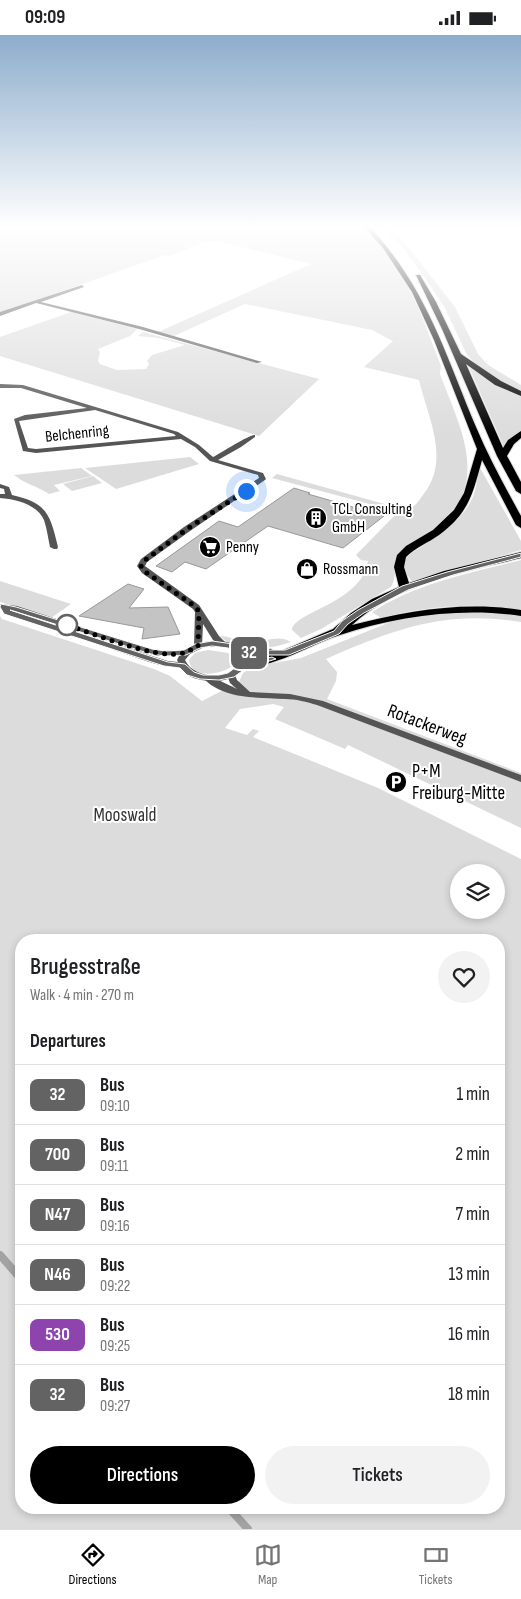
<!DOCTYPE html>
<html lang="en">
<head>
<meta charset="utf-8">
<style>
	body { margin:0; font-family:"Sofia Sans Condensed",sans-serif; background:#f2f2f2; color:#202124; height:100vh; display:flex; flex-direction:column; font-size:19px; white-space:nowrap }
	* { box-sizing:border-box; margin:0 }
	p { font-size:16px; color:#757577 }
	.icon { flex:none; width:28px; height:28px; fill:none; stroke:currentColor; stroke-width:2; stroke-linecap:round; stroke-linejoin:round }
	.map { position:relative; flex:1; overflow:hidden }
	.sheet { position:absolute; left:15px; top:899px; width:490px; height:580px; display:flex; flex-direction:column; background:#fff; border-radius:20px; box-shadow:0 2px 8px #0003 }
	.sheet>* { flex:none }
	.badge { padding:0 10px; border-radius:8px; font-size:18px; line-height:32px }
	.buttons { position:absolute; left:450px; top:829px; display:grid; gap:10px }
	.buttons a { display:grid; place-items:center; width:55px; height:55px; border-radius:50%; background:#fff; box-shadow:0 2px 8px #0003; font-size:25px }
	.you { position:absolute; width:25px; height:25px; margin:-12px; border:4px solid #fff; border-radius:50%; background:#1a73e8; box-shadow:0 0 0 8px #1a73e833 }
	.map>.badge { position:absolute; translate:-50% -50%; box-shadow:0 0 0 2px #fff }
	h2 { padding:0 15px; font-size:19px; line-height:45px }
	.round { display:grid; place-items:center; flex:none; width:52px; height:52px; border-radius:26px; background:#f2f2f2 }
	.summary { display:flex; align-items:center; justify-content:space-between; height:85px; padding:0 15px }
	h1 { font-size:24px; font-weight:600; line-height:38px }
	.primary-button { display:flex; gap:10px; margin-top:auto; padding:10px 15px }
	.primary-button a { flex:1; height:58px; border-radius:30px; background:#000; color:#fff; font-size:20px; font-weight:600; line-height:58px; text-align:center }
	.primary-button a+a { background:#f2f2f2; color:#202124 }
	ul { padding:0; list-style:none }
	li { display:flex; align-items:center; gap:15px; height:60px; padding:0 15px; border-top:1px solid #e0e0e0 }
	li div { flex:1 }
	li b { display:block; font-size:19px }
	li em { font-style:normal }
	li .badge { min-width:55px; font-weight:700; text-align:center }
	.status { display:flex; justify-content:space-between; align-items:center; height:35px; padding:0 25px; background:#fff; direction:ltr }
	.status svg { height:14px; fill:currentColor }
	.dock { display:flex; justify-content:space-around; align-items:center; height:70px; border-top:1px solid #e0e0e0; background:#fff; font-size:14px; color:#757577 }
	.dock a { display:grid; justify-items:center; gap:2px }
	.dock .on { color:#000 }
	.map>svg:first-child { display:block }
	.green { fill:#dcdcdc; fill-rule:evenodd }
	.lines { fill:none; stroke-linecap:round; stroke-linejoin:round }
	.stream { stroke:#a3a3a3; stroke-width:8 }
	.building { fill:#c4c4c4; stroke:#999 }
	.trunk-casing { stroke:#dbdbdb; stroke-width:2 }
	.minor { fill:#555; fill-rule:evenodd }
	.tertiary { fill:#555; fill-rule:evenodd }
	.trunk { fill:#000; fill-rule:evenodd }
	.line { fill:#646363; stroke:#fff }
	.walk { stroke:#000; stroke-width:5; stroke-dasharray:0 9 }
	.stop-dot { fill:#fff; stroke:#646363; stroke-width:2.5 }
	.labels { text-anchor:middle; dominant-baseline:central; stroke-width:4; stroke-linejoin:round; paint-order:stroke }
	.far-street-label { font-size:16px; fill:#000; stroke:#fff }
	.far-poi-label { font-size:16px; fill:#000; stroke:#fff; text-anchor:start }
	.street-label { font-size:19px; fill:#000; stroke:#fff }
	.poi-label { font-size:19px; fill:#000; stroke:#fff; text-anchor:start }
	.park-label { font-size:19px; fill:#333; stroke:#fff }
</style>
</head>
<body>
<div class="status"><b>09:09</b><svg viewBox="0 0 49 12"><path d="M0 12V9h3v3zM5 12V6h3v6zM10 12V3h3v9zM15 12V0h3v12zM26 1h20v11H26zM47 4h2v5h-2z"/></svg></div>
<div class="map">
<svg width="521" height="1494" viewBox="0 0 521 1494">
	<rect width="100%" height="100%" fill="#fff"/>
	<!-- green -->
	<g class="green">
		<path d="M0,191h361c43,36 61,90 80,140l-1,8c18,49 49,103 5,146 -13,13 -31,23 -46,33 -9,13 0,20 -8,34l-70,42 -20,9 -9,-8c1,-18 70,-27 76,-69l-7,-1 -5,-5 38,-39 -2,-6 -120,-32 5,-4 129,36c8,-2 12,-8 17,-15 28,-35 5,-77 -4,-115l-55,-13 29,-26 -21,-11 -127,-26 -71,32 -16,-4 153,-68 -94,-23 -13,1 -34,14 -5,-1 -131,46 2,2 -36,13z"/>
		<path d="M381,191h8l13,13 53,68 23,47 10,11 33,20v7l-38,-21 -16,-16 -22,-47 -22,-33 -21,-28z"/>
		<path d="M71,277l66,17 -7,7 -32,13 2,3 -2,9 2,3 17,6 29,-1 3,-5 -2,-3 5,-6 33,-10 -26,-7 -21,-2 5,-4 176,47 -60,57 -259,-80v-19z"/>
		<path d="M469,332l31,19 21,10v37l-17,14z"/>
		<path d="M190,422l9,7 -83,25 -31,-21z"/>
		<path d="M479,431l42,75v9l-109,32 -7,-11 -1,-10 5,-6c24,-15 55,-33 65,-61 3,-9 4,-19 5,-28z"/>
		<path d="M81,433l11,8 -38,9 6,6 -11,3c-12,-8 -24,-10 -35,-19z"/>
		<path d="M93,441l9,7 -30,8 -9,-7z"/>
		<path d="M521,525v50c-46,-8 -95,-4 -140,8l-9,-6c45,-29 98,-39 149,-52z"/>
		<path d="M0,546l71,23 -20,14 -51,-16z"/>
		<path d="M490,577l31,4v6c-77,-12 -126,7 -195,37l11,13 -1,9 -9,18 194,74v55l-173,-83 -3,4 -70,-30 9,-12 -11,-3 -33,5 -15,19 22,7 6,-6 6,2 -6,6 125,51 143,71v670h-521v-913l2,3 152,50 16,7 32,25 37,-19 4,-9 9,-6 49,-9 87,-35 17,-5 38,-5zM459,838h37v37h-37zM21,905h478v567h-478z"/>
		<path d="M220,601c11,0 20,7 32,7 14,-1 25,-9 39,-1 -21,7 -54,13 -71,-6z"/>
		<path d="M208,615l20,3 5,7v5c-10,10 -42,15 -44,-5l6,-7z"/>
	</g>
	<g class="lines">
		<!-- stream -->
		<g class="stream">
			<path d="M0,1220l21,24"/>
			<path d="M228,1472l20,22"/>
		</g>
	</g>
	<!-- building -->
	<g class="building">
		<path d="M294,453l16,5 -2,1 76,22 -41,32 -75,-22 -62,43 -21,-7 -13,10 -16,-6 63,-45 19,6z"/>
		<path d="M128,549l16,5 -15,19 39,-1 12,27 -38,5 2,-11 -65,-12z"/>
	</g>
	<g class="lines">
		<!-- trunk casing -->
		<g class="trunk-casing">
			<g id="trunk">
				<path d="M363,191h6c58,63 75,125 107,201 13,31 29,60 45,89v12l-5,-3 -34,-65c-9,33 -13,53 -43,75 -11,8 -23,12 -33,22l-2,10 5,16 35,-12 77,-19v6c-57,14 -124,25 -169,67 56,-14 111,-24 169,-15v6c-59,-9 -124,0 -181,19 -22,7 -42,19 -64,26 -10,4 -22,6 -33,9l-4,-1 -2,-3 2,-3 29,-7h-27l-6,-4 2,-3h34l6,4 56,-24 18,-16 21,-14 27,-12 -5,-20 3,-12 9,-9 27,-16 21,-20 10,-17 13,-44 -43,-109 -22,-48 -29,-44z"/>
				<path d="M416,240h4l16,27 25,52 40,27 20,10v5l-26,-11 -29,-21 37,84 5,-8 13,-9v7l-7,6 -7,12 14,26v12l-5,-3 -19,-35 -55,-127z"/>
			</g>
		</g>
		<!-- minor -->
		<g class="minor">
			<path d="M82,250l2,2 -43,15 102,25 119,35 -5,1 -118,-34 -103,-26 -36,13v-4z"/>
			<path d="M0,349l23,1 155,47 21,13 14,12c8,-4 37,-23 42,-22v2l-14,10 -23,13 45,13 3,6 -1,1 -75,51 -43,31 -2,4 54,39 20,31 8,8 -1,2h-6l-7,-6 -10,-16 -1,22 -1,2h-6l-1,-2 1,-34 -2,-3 -51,-36 -5,-7 4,-7 43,-32 75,-49 -1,-3 -48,-14 -15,-14 -14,-8 -145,14 -13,-2 -9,-32 11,-4 62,-7 -66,-20h-21zM95,375l79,24 2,2 -140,13 -8,-1 -9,-27z"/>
			<path d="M0,449l9,3 3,8c36,8 38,20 46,52l-1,2h-3l-4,-2c-2,-9 -3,-18 -6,-27 -7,-16 -29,-21 -44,-22v-4h5l-1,-5 -4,-1z"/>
			<path d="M231,637l3,1 3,7 13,12 40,2 33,7 198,74v7l-204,-77c-10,-3 -21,-6 -32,-6 -28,-2 -61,1 -82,-21l4,-3 3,1 27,13 -7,-6 -3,-8z"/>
		</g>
		<!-- tertiary -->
		<path class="tertiary" d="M0,569l17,2 125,41c12,3 25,6 38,4 6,-1 10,-5 15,-6 17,-7 48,-6 54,15 -7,22 -40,26 -60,16 -4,-2 -7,-8 -12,-9 -4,-1 -8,0 -11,-1 -18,-3 -35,-11 -52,-16l-1,-2 4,-3 51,16 10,1 -1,-2 2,-4h-20l-17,-4 -129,-42 -13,-2zM204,612c13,-1 32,-2 37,13 -8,21 -47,20 -56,0l5,-6z"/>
		<!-- trunk -->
		<use href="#trunk" class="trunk"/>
	</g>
	<!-- sky -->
	<linearGradient id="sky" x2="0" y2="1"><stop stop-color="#8cadcc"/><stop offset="0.48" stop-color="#fff"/><stop offset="1" stop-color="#fff" stop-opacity="0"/></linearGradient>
	<rect width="521" height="400" fill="url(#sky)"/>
	<!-- line -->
	<path class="line" d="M521,518v4l-68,18 -45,15 -44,23 -16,11 -9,10 -50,21h-48l-13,-7 -16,-2 -12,2 -14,7 -21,1 -14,-2 -141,-44 158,52 17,2 9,8 9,3h16l9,-2 12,-9 32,-7 4,2 -30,9 -12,9 -15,3 -19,-1 -13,-4 -7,-7 -16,-2 -160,-52 -4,-7 1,-3 15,3 136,42 13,2 19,-1 11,-6 17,-3 21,3 10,6h42l49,-19 8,-10 16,-11 44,-24 45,-14z"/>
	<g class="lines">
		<!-- walk -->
		<path class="walk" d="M67,590l-3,-1c29,9 91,36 120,29 4,-1 9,-5 14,-7l1,-34 -3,-5 -52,-36 -3,-5 3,-5 43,-32 59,-38"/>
	</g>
	<!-- icons -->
	<defs>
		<g id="building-disc" transform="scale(1.125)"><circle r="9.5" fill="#000" stroke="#fff"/><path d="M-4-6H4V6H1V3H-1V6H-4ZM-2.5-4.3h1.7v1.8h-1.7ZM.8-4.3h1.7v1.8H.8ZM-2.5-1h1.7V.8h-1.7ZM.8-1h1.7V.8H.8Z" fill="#fff"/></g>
		<g id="supermarket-disc" transform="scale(1.125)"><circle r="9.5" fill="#000" stroke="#fff"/><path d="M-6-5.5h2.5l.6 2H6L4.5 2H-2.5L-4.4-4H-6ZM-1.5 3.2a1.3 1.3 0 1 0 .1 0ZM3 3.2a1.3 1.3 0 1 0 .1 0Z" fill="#fff"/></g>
		<g id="shop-disc" transform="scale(1.125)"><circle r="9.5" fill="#000" stroke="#fff"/><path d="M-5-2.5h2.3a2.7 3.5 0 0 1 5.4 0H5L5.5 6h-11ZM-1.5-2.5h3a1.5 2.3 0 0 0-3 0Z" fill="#fff"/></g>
		<g id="parking-disc" transform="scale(1.125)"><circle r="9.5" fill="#000" stroke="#fff"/><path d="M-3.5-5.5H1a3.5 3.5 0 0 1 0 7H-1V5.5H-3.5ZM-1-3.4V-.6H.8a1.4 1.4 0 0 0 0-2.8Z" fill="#fff"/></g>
	</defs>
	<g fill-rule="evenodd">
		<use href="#building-disc" x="316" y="483"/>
		<use href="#supermarket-disc" x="210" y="512"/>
		<use href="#shop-disc" x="307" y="534"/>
		<use href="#parking-disc" x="396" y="747"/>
	</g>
	<!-- markers -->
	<circle class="stop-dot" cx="67" cy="590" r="10"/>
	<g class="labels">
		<!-- far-street labels -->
		<g class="far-street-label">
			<text transform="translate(77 399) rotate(-6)">Belchenring</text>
		</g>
		<!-- far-poi labels -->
		<g class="far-poi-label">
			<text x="332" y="474">TCL Consulting<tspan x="332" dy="18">GmbH</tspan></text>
			<text x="226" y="512">Penny</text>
			<text x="323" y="534">Rossmann</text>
		</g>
		<!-- street labels -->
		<g class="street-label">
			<text transform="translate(427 690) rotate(21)">Rotackerweg</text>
		</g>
		<!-- poi labels -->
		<g class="poi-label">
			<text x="412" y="736">P+M<tspan x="412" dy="22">Freiburg-Mitte</tspan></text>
		</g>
		<!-- park labels -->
		<g class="park-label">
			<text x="125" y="780">Mooswald</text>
		</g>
	</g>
</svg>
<div class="buttons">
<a><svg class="icon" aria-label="layers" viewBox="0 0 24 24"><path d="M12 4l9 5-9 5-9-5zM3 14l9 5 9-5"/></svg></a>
</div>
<div class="you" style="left:246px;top:456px"></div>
<b class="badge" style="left:249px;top:618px;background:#646363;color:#fff">32</b>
<section class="sheet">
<div class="summary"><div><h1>Brugesstraße</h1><p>Walk · 4 min · 270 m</p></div><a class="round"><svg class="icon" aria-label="heart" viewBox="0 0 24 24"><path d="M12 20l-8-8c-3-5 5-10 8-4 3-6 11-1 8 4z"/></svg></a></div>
<h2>Departures</h2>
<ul>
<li><span class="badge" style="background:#646363;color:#fff">32</span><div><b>Bus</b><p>09:10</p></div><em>1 min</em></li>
<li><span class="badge" style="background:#646363;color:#fff">700</span><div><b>Bus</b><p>09:11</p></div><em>2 min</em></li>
<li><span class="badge" style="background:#646363;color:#fff">N47</span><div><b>Bus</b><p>09:16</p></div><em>7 min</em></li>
<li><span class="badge" style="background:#646363;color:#fff">N46</span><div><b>Bus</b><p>09:22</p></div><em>13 min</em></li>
<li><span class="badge" style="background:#8e44ad;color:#fff">530</span><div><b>Bus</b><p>09:25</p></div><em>16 min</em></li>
<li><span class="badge" style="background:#646363;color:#fff">32</span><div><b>Bus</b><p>09:27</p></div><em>18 min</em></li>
</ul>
<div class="primary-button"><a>Directions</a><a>Tickets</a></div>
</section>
</div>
<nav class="dock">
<a class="on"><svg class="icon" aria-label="directions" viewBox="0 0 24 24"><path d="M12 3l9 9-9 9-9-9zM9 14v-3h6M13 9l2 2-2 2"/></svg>Directions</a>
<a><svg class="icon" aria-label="map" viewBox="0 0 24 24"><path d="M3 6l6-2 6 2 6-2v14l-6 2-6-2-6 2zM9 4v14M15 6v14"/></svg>Map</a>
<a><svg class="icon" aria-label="tickets" viewBox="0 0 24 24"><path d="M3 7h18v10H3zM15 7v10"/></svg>Tickets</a>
</nav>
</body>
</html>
